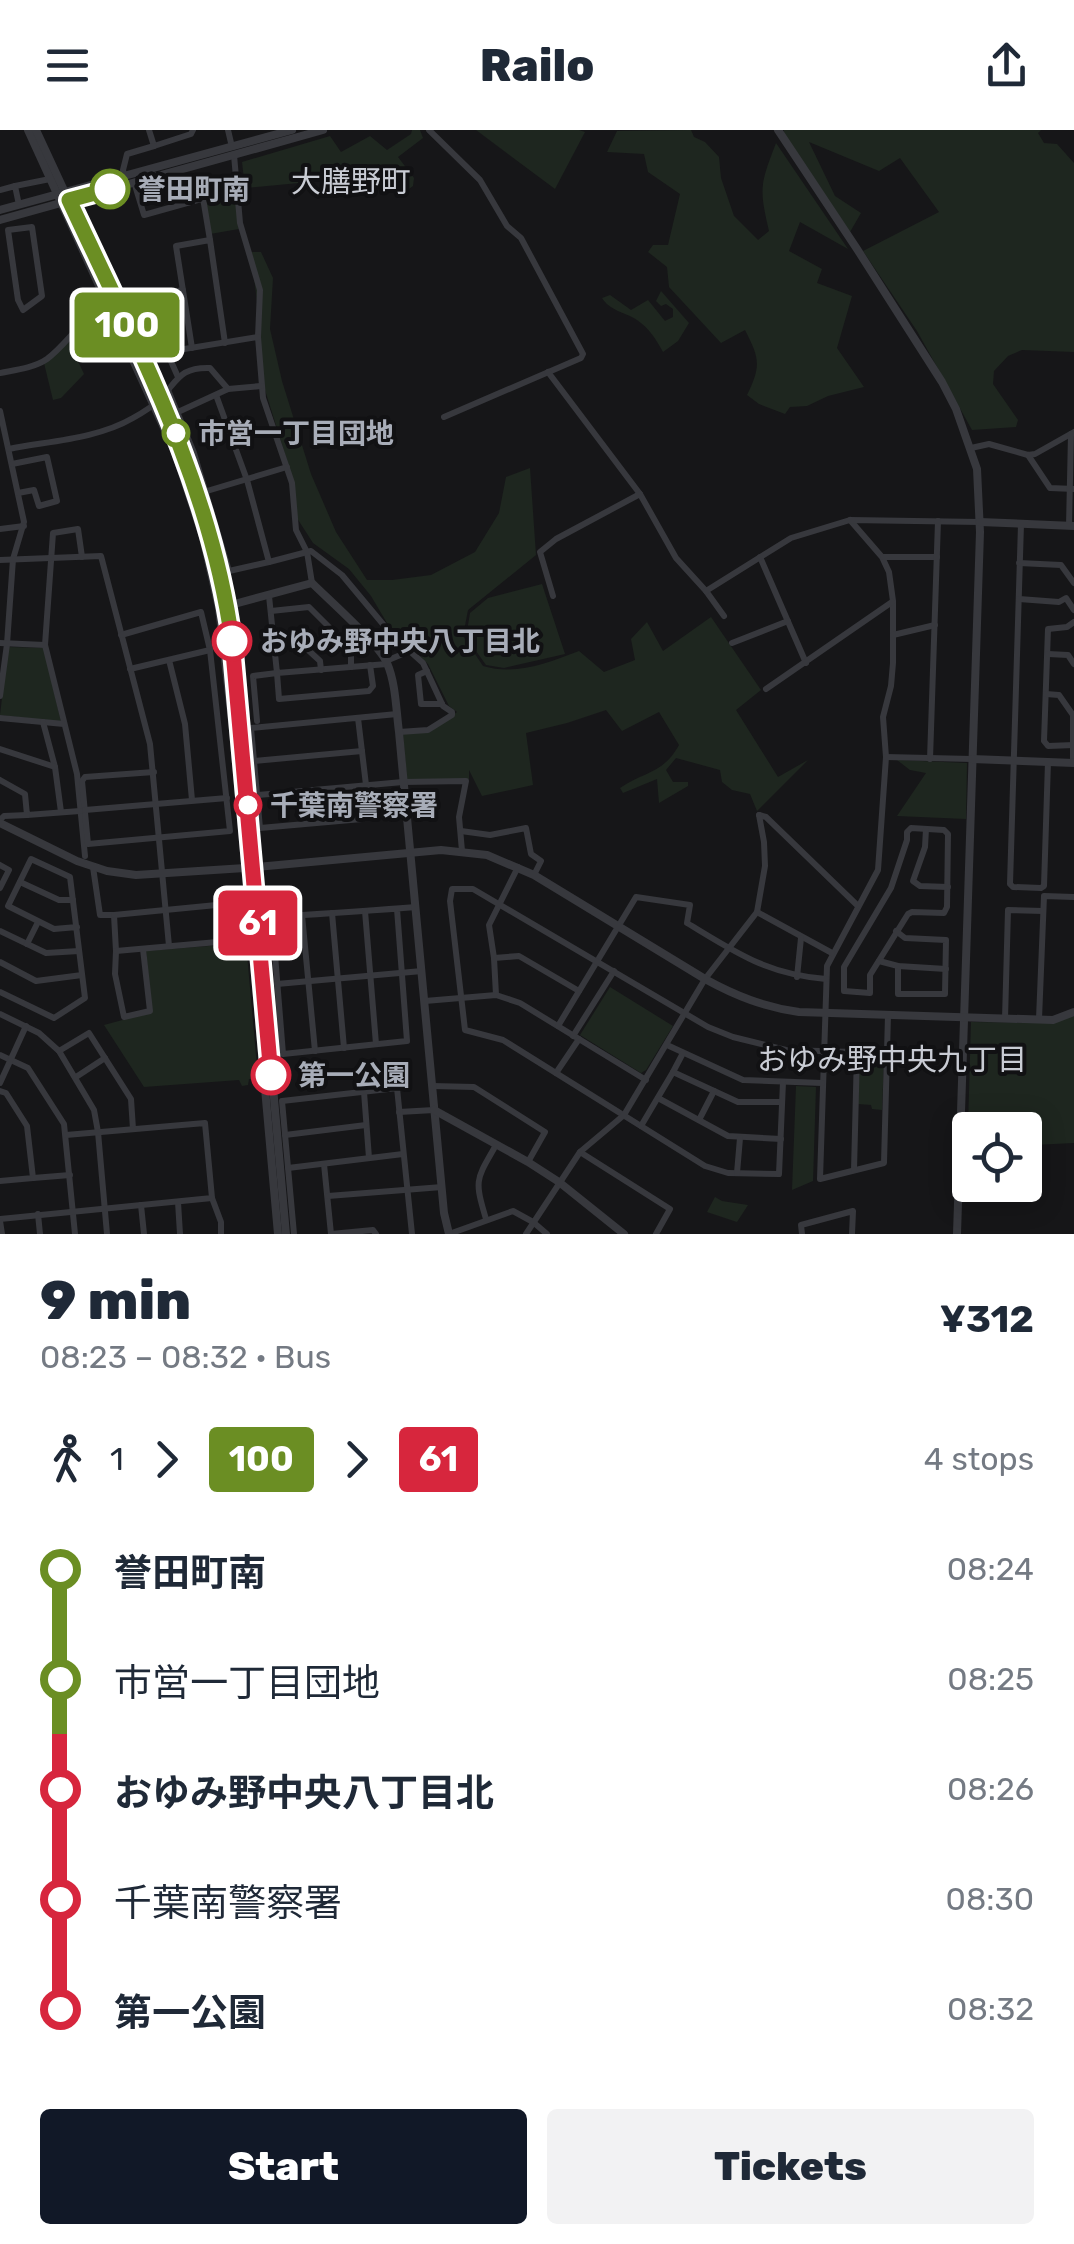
<!DOCTYPE html>
<html lang="en">
<head>
<meta charset="utf-8">
<style>
	body { margin:0; font-family:Rubik,"Noto Sans JP",sans-serif; background:#f2f2f3; color:#1f2937; height:100vh; display:flex; flex-direction:column; font-size:38px; white-space:nowrap }
	* { box-sizing:border-box; margin:0 }
	p { font-size:32px; color:#747a83 }
	.icon { flex:none; width:55px; height:55px; fill:none; stroke:currentColor; stroke-width:2; stroke-linecap:round; stroke-linejoin:round }
	.map { position:relative; height:1104px; overflow:hidden }
	.sheet { display:flex; flex-direction:column; background:#fff; flex:1 }
	.sheet>* { flex:none }
	.badge { padding:0 20px; border-radius:8px; font-size:35px; line-height:65px }
	.tools { position:absolute; left:952px; top:982px; display:grid; gap:20px }
	.tools a { display:grid; place-items:center; width:90px; height:90px; border-radius:10px; background:#fff; box-shadow:0 5px 25px #0003; font-size:50px }
	.map>.badge { position:absolute; translate:-50% -50%; box-shadow:0 0 0 5px #fff }
	.legs { display:flex; align-items:center; gap:15px; height:110px; padding:0 40px; font-size:32px }
	.legs p { margin-inline-start:auto }
	.head { display:flex; align-items:center; justify-content:space-between; height:170px; padding:0 40px }
	h1 { font-size:55px; font-weight:800; line-height:75px }
	.cta { display:flex; gap:20px; margin-top:auto; padding:20px 40px }
	.cta a { flex:1; height:115px; border-radius:10px; background:#111827; color:#fff; font-size:40px; font-weight:800; line-height:115px; text-align:center }
	.cta a+a { background:#f2f2f3; color:#1f2937 }
	ul { padding:0 40px; list-style:none }
	li { display:flex; align-items:center; gap:35px; height:110px; font-size:38px }
	li i { display:grid; place-items:center; width:15px; height:100%; margin:0 12px; background:currentColor }
	li i::after { content:''; width:25px; height:25px; margin:-12px; border:8px solid; border-radius:50%; background:#fff }
	li p { margin-inline-start:auto }
	li:first-child i { background:linear-gradient(#0000 50%,currentColor 0) }
	li:last-child i { background:linear-gradient(currentColor 50%,#0000 0) }
	header { display:flex; justify-content:space-between; align-items:center; height:130px; padding:0 40px; background:#fff; font-size:45px; font-weight:800 }
	.map>svg:first-child { display:block }
	.green { fill:#1e261f }
	.lines { fill:none; stroke-linecap:round; stroke-linejoin:round }
	.minor { stroke:#37383d; stroke-width:6 }
	.tertiary { stroke:#37383d; stroke-width:8 }
	.line-1-casing { stroke:#fff; stroke-width:22 }
	.line-2-casing { stroke:#fff; stroke-width:22 }
	.line-1 { stroke:#6b8e23; stroke-width:15 }
	.line-2 { stroke:#d7263d; stroke-width:15 }
	.stop-1-dot { fill:#fff; stroke:#6b8e23; stroke-width:5 }
	.stop-2-dot { fill:#fff; stroke:#d7263d; stroke-width:5 }
	.labels { text-anchor:middle; dominant-baseline:central; stroke-width:8; stroke-linejoin:round; paint-order:stroke }
	.stop-label { font-size:28px; font-weight:bold; fill:#a8adb8; stroke:#111113; text-anchor:start }
	.neighbourhood-label { font-size:30px; fill:#c9ccd4; stroke:#111113 }
</style>
</head>
<body>
<header><svg class="icon" aria-label="menu" viewBox="0 0 24 24"><path d="M4 6h16M4 12h16M4 18h16"/></svg>Railo<svg class="icon" aria-label="share" viewBox="0 0 24 24"><path d="M12 15V3M7 8l5-5 5 5M5 13v7h14v-7"/></svg></header>
<div class="map">
<svg width="1074" height="1104" viewBox="0 0 1074 1104">
	<rect width="100%" height="100%" fill="#161618"/>
	<!-- green -->
	<g class="green">
		<path d="M412,0h8l3,8 -25,19 16,21 -1,8 -11,8 -9,-9 1,-10 -8,-9 -12,7 -45,-4 -30,14 -54,5 -3,-26 88,-26 11,16 29,-16 17,14 24,-16z"/>
		<path d="M476,0h103l6,2 -30,57z"/>
		<path d="M691,0l3,7 11,5 14,15 2,21 13,38 24,24 11,-9c-10,-43 -9,-46 7,-88l72,106 -48,-27 -11,29 33,18 -5,14 35,13 -15,52 27,39 -36,9 -21,10 -17,1 -5,7 -26,-10 -12,-9c14,-29 13,-36 -2,-65l-24,13 -52,-56 -2,-20 -19,-15 5,-7h15l12,-51 -32,-22 -4,-18 -37,-2 10,-21z"/>
		<path d="M784,0h257l-3,3 6,10 13,1 17,19v189l-52,-2 -14,6 -14,15 -1,13 25,36 -2,7 -44,3 -55,-99 -54,-80 76,-39 -39,-54 -21,13 -70,-29 26,54 26,17 -11,19 -67,-96z"/>
		<path d="M235,63l4,36 -29,5 -4,-34z"/>
		<path d="M251,122h10l12,26 -3,51 12,52 29,93 25,58 31,48h25l39,-5 44,-23 24,-39 7,-36 24,-9 6,87 -68,55 -5,26 20,30c32,10 65,-3 96,-15l25,21 31,-12 -4,-21 16,-17 16,29 48,-34 50,73 -25,20 42,67 30,-17 -51,51 -7,-17 -18,-4 -10,-8 -2,-12 -44,-12 -10,12 7,12h15v4l-29,17 -2,-24 -34,14 -3,-5c25,-17 43,-14 59,-43l-20,-33 -37,19 -16,-21 -39,13 -41,10 7,52 -51,11 -13,-26v9l-62,1 -4,-46 27,-2 27,-20 -8,-6 -21,-42 -41,-41 -16,-27 -22,-27 -36,-26 -18,-28v-29l-35,-112 -1,-55z"/>
		<path d="M661,161l28,32 -11,18 -15,11c-7,-13 -14,-24 -26,-32 -12,-8 -27,-9 -35,-22l8,-3 21,15 17,-10 17,21 8,-4v-8l-7,-5 -5,2 -5,-5z"/>
		<path d="M69,212l15,32 -23,24 -8,2 -9,-37z"/>
		<path d="M542,454l23,70 -61,14 -18,-3 -20,-28 4,-24 18,-15z"/>
		<path d="M8,517l36,1 17,74 -61,-7z"/>
		<path d="M897,630l70,3 -1,56 -69,-3 29,-43 -16,-3z"/>
		<path d="M246,813l12,135 -9,1 -1,6 -6,1 -3,-6 -95,7 -40,-62 48,-13 -6,-61z"/>
		<path d="M610,857l63,39 -27,44 -5,3 -61,-38z"/>
		<path d="M1074,886v127l-40,2 -9,3v-18h-55v30l-3,1 4,-139 78,1z"/>
		<path d="M860,925l24,3 -2,52 -10,-1 -1,-4 -13,-1z"/>
		<path d="M796,956l20,1 -3,94 -21,9z"/>
		<path d="M715,1067l7,4 26,4 -11,17 -30,-10z"/>
	</g>
	<g class="lines">
		<!-- minor -->
		<g class="minor">
			<path d="M149,0l5,16 37,-12 2,-4"/>
			<path d="M228,0l4,17"/>
			<path d="M429,0l51,50 27,46 14,12 62,116 -2,4 -137,59"/>
			<path d="M234,25l6,68 20,67 -2,47 5,61 29,85 4,47 11,22 5,31"/>
			<path d="M124,46l-1,-6 4,-16 27,-8"/>
			<path d="M134,52l10,33 93,-26"/>
			<path d="M15,56l35,-7"/>
			<path d="M0,60l15,-4 4,19"/>
			<path d="M203,68l7,42"/>
			<path d="M32,97l10,69 -19,14 -5,-10 -10,-70z"/>
			<path d="M192,218l-16,-102 34,-6 15,103"/>
			<path d="M166,222l92,-15"/>
			<path d="M548,242l92,122 36,64 30,33 18,25"/>
			<path d="M0,243c15,-3 34,-5 47,-14 24,-18 34,-44 64,-51"/>
			<path d="M178,247l-33,-74 3,-6 35,-7"/>
			<path d="M168,260l26,63 35,118 40,-9"/>
			<path d="M216,265l31,85 22,82 42,-11 31,24 50,60 31,28 20,43 9,6v3l-24,15 -29,2"/>
			<path d="M0,281l24,111 -11,37 -6,85 -7,52"/>
			<path d="M178,282l50,-23 33,-3"/>
			<path d="M971,318l18,-4 39,11 7,-1 39,-22"/>
			<path d="M9,319c40,-8 88,-10 124,-31 9,-5 19,-11 26,-18 19,-19 20,-33 51,-32l18,21"/>
			<path d="M1028,325l22,33 24,1"/>
			<path d="M12,334l35,-7 10,44 -18,5 -5,-16 -16,3"/>
			<path d="M207,361l80,-24"/>
			<path d="M850,390l32,37 7,15 4,29v62l-2,23 -8,31 3,40 -8,113 -51,96 -7,213 64,-16 4,-148"/>
			<path d="M1021,394l-11,360 3,3 28,1 3,-2 4,-124"/>
			<path d="M1069,396l2,-92"/>
			<path d="M0,399l24,-3"/>
			<path d="M82,427l-4,-28 -25,4 -8,112 32,129 8,82"/>
			<path d="M760,427l46,106"/>
			<path d="M883,427h54"/>
			<path d="M0,430l101,-4 49,188 19,202"/>
			<path d="M1019,433l42,2 13,18"/>
			<path d="M706,461l85,-53 59,-18 130,2"/>
			<path d="M269,466l8,77 110,-9"/>
			<path d="M553,466l-13,-44 16,-13 84,-45"/>
			<path d="M1019,469l40,3 7,-4 8,12"/>
			<path d="M271,481l38,-4 42,42v18"/>
			<path d="M1074,492l-7,5 -19,2 -4,112 4,5 26,-1"/>
			<path d="M121,505l80,-23 9,38 20,181 -142,13 -6,-63 3,-4 69,-5"/>
			<path d="M893,505l42,-10"/>
			<path d="M273,509l21,-2 26,24 1,9"/>
			<path d="M0,513l45,2"/>
			<path d="M732,513l56,-22"/>
			<path d="M1048,524l20,1 6,9"/>
			<path d="M169,530l16,64 7,76"/>
			<path d="M386,531l24,-10"/>
			<path d="M130,539l80,-19"/>
			<path d="M427,541l-9,4 3,29h21"/>
			<path d="M766,559l126,-87"/>
			<path d="M1046,564l13,1 14,20v48"/>
			<path d="M0,588l64,6"/>
			<path d="M358,588l8,67 -1,31 -3,3 -102,9 -9,-100 146,-14"/>
			<path d="M257,591l-4,-45 24,-3 2,26 90,-8 4,-5 -3,-21"/>
			<path d="M43,592l12,45 6,45"/>
			<path d="M0,619l55,18"/>
			<path d="M886,627l86,2"/>
			<path d="M930,629l8,-238"/>
			<path d="M254,631l108,-10"/>
			<path d="M0,650l25,14 2,21 53,-4"/>
			<path d="M258,665l145,-13 63,-1 -7,36 3,34"/>
			<path d="M85,680l142,-12"/>
			<path d="M759,685l7,2 92,89"/>
			<path d="M0,690l4,-4 23,-1"/>
			<path d="M911,698l33,2 4,4 -1,73 -3,6 -32,-1 -4,2 -38,61v18l-26,-2v-24l47,-79 16,-48v-8z"/>
			<path d="M926,699l-1,18 -12,34 7,5 28,1"/>
			<path d="M461,701l29,4 36,-7 5,26 10,7 -7,14"/>
			<path d="M0,735l9,5 -9,18"/>
			<path d="M93,737l7,48h14l2,36 -1,23 9,43 26,-6 -7,-62"/>
			<path d="M20,752l39,18h14"/>
			<path d="M397,779l10,132 -124,13 -11,-137c48,-3 96,-6 144,-10"/>
			<path d="M365,781l11,133"/>
			<path d="M757,782l75,41"/>
			<path d="M332,783l12,135"/>
			<path d="M114,785l123,-12 3,37 -124,11"/>
			<path d="M302,785l13,136"/>
			<path d="M0,801l46,22 33,-2"/>
			<path d="M896,801l9,7 41,2 -1,54h-47v-28"/>
			<path d="M27,814l11,-22"/>
			<path d="M494,828l25,-2 60,35"/>
			<path d="M879,831l19,5 48,3"/>
			<path d="M0,832l36,19 46,-6"/>
			<path d="M797,847l4,-39"/>
			<path d="M277,854l145,-13"/>
			<path d="M0,862l54,26 31,-20 -15,-121 -39,-18 -23,47 46,23 23,-2"/>
			<path d="M496,865l-2,-37 -5,-33 29,-58"/>
			<path d="M425,871l71,-6 24,8 126,77"/>
			<path d="M0,884l39,19 20,18 35,59 4,22 9,102"/>
			<path d="M1005,889l3,-109 35,1"/>
			<path d="M1039,889l5,-123 30,1"/>
			<path d="M558,896l78,-129 54,8 -3,18c50,30 79,51 139,56"/>
			<path d="M573,906l41,-65"/>
			<path d="M667,915l76,35 79,3"/>
			<path d="M59,921l30,-18 42,66 2,30"/>
			<path d="M683,923l-10,19 65,30h44"/>
			<path d="M0,925l28,13 36,56 11,110"/>
			<path d="M556,943l23,-34"/>
			<path d="M76,947l29,-19"/>
			<path d="M783,952l-4,92 -51,-1 -23,-7 -202,-126 -38,-10 -15,-129 2,-12h21l235,138 25,10 53,13 101,3"/>
			<path d="M0,953l26,-57"/>
			<path d="M432,956l42,1 71,45 -17,30"/>
			<path d="M0,961l6,2 21,33 6,52 -33,3"/>
			<path d="M364,962l5,66"/>
			<path d="M658,968l70,38 53,3"/>
			<path d="M399,982l35,-2"/>
			<path d="M699,990l15,-29"/>
			<path d="M641,996l32,-54"/>
			<path d="M285,1005l81,-10"/>
			<path d="M580,1022l90,57 -14,25"/>
			<path d="M324,1034l7,70"/>
			<path d="M288,1038l115,-14"/>
			<path d="M854,1040l3,-118"/>
			<path d="M737,1043l3,-35"/>
			<path d="M33,1048l37,-3"/>
			<path d="M328,1066l114,-9"/>
			<path d="M212,1068l9,24v12"/>
			<path d="M178,1072l2,32"/>
			<path d="M141,1075l3,29"/>
			<path d="M38,1084l2,20"/>
			<path d="M0,1089l212,-21 -7,-75 -139,12"/>
			<path d="M486,1089c-12,-40 -10,-39 10,-74"/>
			<path d="M0,1091l2,13"/>
			<path d="M294,1104l-12,-133 115,-13 15,146"/>
			<path d="M331,1104l42,-4 3,4"/>
			<path d="M449,1104l64,-23 20,11 14,12"/>
			<path d="M526,1104l54,-82 44,-37 81,-136 52,-67 8,-46 -1,-24 -5,-27"/>
			<path d="M802,1104l-1,-9 52,-14 -1,23"/>
		</g>
		<!-- tertiary -->
		<g class="tertiary">
			<path d="M28,0l147,322 28,85 16,71 14,122 45,504"/>
			<path d="M36,0l128,276 24,59 27,87 12,54 9,63 50,565"/>
			<path d="M778,0l79,119 85,133 14,27 21,60 3,63 -23,702"/>
			<path d="M0,80l292,-80"/>
			<path d="M0,90l323,-90"/>
			<path d="M980,392l94,4"/>
			<path d="M227,476l85,-23c18,18 66,60 75,80 9,21 9,47 12,69l45,481 5,21"/>
			<path d="M972,629l102,4"/>
			<path d="M0,693l77,38 30,10 29,4 109,-7 196,-18 46,5 47,20 171,104c31,17 59,28 94,33l254,8 21,-8"/>
			<path d="M434,980l94,52 31,20 65,52"/>
		</g>
	</g>
	<g class="lines">
		<!-- line-1 casing -->
		<g class="line-1-casing">
			<path id="line-1" d="M110,59l-41,11c66,142 142,283 163,441"/>
		</g>
		<!-- line-2 casing -->
		<g class="line-2-casing">
			<path id="line-2" d="M232,511l39,434"/>
		</g>
		<!-- line-1 -->
		<use href="#line-1" class="line-1"/>
		<!-- line-2 -->
		<use href="#line-2" class="line-2"/>
	</g>
	<!-- markers -->
	<g class="stop-1-dot">
		<circle cx="110" cy="59" r="18"/>
		<circle cx="176" cy="303" r="12"/>
	</g>
	<g class="stop-2-dot">
		<circle cx="232" cy="511" r="18"/>
		<circle cx="248" cy="675" r="12"/>
		<circle cx="271" cy="945" r="18"/>
	</g>
	<g class="labels">
		<!-- stop labels -->
		<g class="stop-label">
			<text x="138" y="59">誉田町南</text>
			<text x="198" y="303">市営一丁目団地</text>
			<text x="260" y="511">おゆみ野中央八丁目北</text>
			<text x="270" y="675">千葉南警察署</text>
			<text x="298" y="945">第一公園</text>
		</g>
		<!-- neighbourhood labels -->
		<g class="neighbourhood-label">
			<text x="351" y="52">大膳野町</text>
			<text x="892" y="930">おゆみ野中央九丁目</text>
		</g>
	</g>
</svg>
<div class="tools">
<a><svg class="icon" aria-label="locate" viewBox="0 0 24 24"><circle cx="12" cy="12" r="6"/><path d="M12 2v4M12 18v4M2 12h4M18 12h4"/></svg></a>
</div>
<b class="badge" style="left:127px;top:195px;background:#6b8e23;color:#fff">100</b>
<b class="badge" style="left:258px;top:793px;background:#d7263d;color:#fff">61</b>
</div>
<section class="sheet">
<div class="head"><div><h1>9 min</h1><p>08:23 – 08:32 · Bus</p></div><b>¥312</b></div>
<div class="legs"><svg class="icon" aria-label="walk" viewBox="0 0 24 24"><circle cx="13" cy="4" r="2"/><path d="M13 8l-2 6 4 7M11 14l-3 7M7 12l3-4h3l4 4"/></svg>1<svg class="icon" aria-label="forward" viewBox="0 0 24 24"><path d="M9 5l7 7-7 7"/></svg><b class="badge" style="background:#6b8e23;color:#fff">100</b><svg class="icon" aria-label="forward" viewBox="0 0 24 24"><path d="M9 5l7 7-7 7"/></svg><b class="badge" style="background:#d7263d;color:#fff">61</b><p>4 stops</p></div>
<ul>
<li><i style="color:#6b8e23"></i><b>誉田町南</b><p>08:24</p></li>
<li><i style="color:#6b8e23"></i><span>市営一丁目団地</span><p>08:25</p></li>
<li><i style="color:#d7263d"></i><b>おゆみ野中央八丁目北</b><p>08:26</p></li>
<li><i style="color:#d7263d"></i><span>千葉南警察署</span><p>08:30</p></li>
<li><i style="color:#d7263d"></i><b>第一公園</b><p>08:32</p></li>
</ul>
<div class="cta"><a>Start</a><a>Tickets</a></div>
</section>
</body>
</html>
